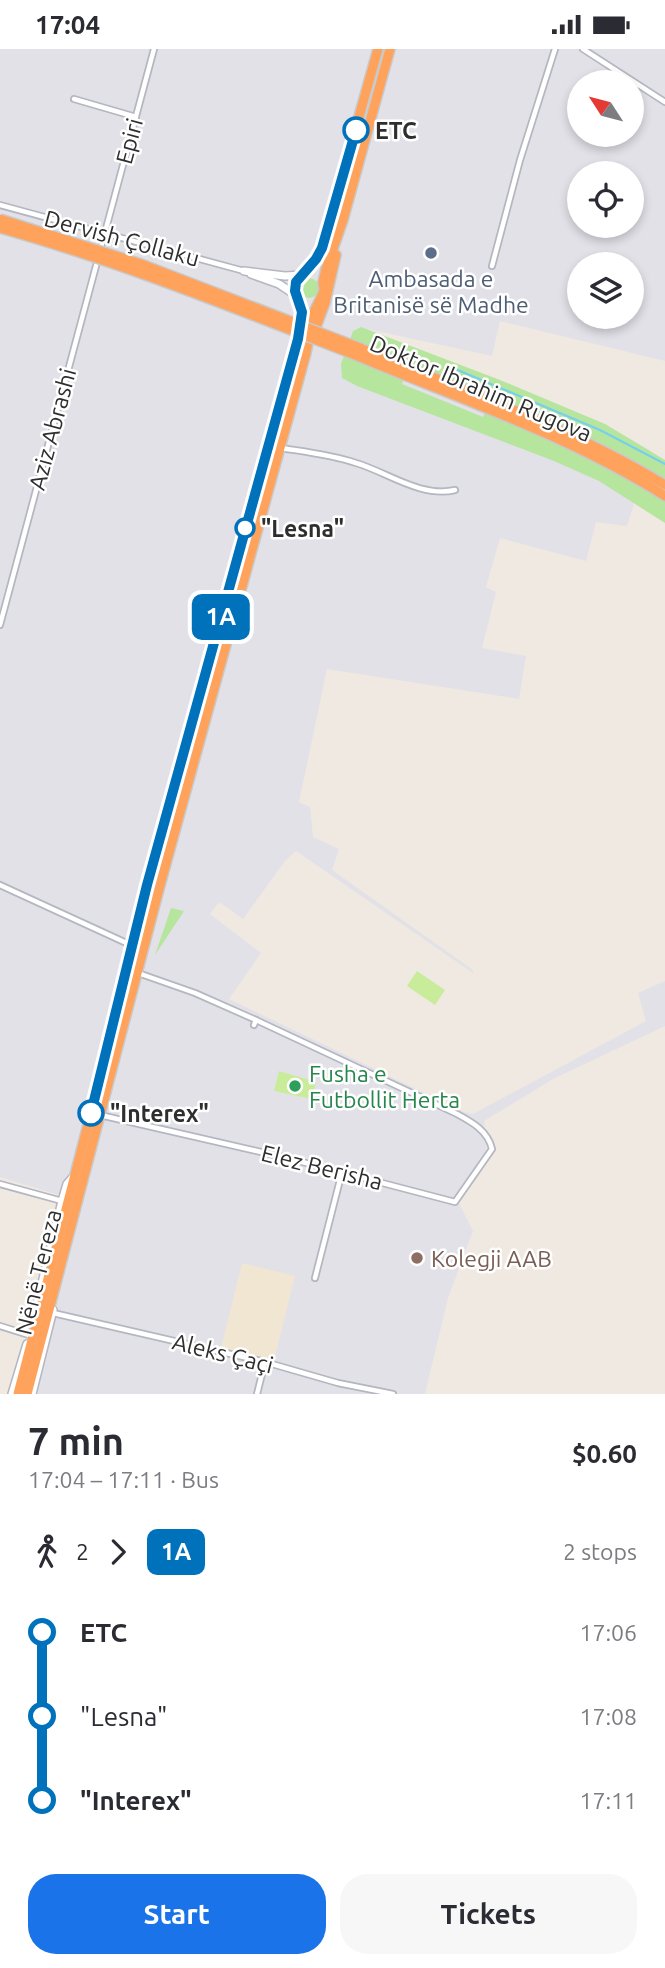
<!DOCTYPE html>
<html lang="en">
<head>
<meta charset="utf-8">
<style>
	body { margin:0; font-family:Ubuntu,sans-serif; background:#f7f7f7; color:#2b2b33; height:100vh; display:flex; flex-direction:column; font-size:26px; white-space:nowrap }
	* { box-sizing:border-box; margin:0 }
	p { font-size:23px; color:#7c7c81 }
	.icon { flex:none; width:38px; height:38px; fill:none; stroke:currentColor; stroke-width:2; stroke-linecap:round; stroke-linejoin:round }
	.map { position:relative; height:1345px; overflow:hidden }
	.details { display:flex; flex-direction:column; background:#fff; flex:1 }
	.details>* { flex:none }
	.badge { padding:0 14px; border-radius:10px; font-size:24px; line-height:46px }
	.needle { width:46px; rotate:306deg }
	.fabs { position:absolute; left:567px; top:21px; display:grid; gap:14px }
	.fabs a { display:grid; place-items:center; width:77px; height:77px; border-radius:50%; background:#fff; box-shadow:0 4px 10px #0003; font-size:35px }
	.map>.badge { position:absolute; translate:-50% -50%; box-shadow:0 0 0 4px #fff }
	.legs { display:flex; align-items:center; gap:10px; height:77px; padding:0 28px; font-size:23px }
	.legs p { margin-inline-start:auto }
	.summary { display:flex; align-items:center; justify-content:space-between; height:119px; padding:0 28px }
	h1 { font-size:38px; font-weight:600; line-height:52px }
	.action { display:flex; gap:14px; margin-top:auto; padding:14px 28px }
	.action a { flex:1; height:80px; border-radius:28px; background:#1a73e8; color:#fff; font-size:28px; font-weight:600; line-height:80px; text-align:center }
	.action a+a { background:#f7f7f7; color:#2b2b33 }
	ul { padding:0 28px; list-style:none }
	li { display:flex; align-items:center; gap:24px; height:84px; font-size:26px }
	li i { display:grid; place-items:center; width:10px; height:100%; margin:0 9px; background:currentColor }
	li i::after { content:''; width:18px; height:18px; margin:-9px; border:5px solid; border-radius:50%; background:#fff }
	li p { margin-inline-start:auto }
	li:first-child i { background:linear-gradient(#0000 50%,currentColor 0) }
	li:last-child i { background:linear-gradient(currentColor 50%,#0000 0) }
	.status { display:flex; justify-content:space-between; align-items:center; height:49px; padding:0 35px; background:#fff; direction:ltr }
	.status svg { height:19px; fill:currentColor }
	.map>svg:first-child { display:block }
	.industrial { fill:#e3e1e8; fill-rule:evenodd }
	.education { fill:#f0e6d1 }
	.green { fill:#b6e59e; fill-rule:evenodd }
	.pitch { fill:#c9ec9a }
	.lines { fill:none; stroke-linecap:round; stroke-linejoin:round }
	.stream { stroke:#75cff0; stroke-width:2 }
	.street-casing { stroke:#b4b7c1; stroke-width:8 }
	.secondary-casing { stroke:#b4b7c1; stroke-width:10 }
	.highway-casing { stroke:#c9c9c9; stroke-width:12 }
	.street { stroke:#fff; stroke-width:4.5 }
	.secondary { stroke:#fff; stroke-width:7 }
	.highway { stroke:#ffa35c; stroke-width:9 }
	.highway-bridge-casing { stroke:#c9c9c9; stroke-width:12; stroke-linecap:butt }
	.highway-bridge { stroke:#ffa35c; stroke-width:9 }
	.line-1-casing { stroke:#fff; stroke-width:16 }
	.line-1 { stroke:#0072bc; stroke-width:10 }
	.stop-1-dot { fill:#fff; stroke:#0072bc; stroke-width:3.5 }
	.service-dot { fill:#5c6f8a; stroke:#fff; stroke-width:2.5 }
	.leisure-dot { fill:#2e9e5b; stroke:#fff; stroke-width:2.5 }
	.education-dot { fill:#8d6e63; stroke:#fff; stroke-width:2.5 }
	.labels { text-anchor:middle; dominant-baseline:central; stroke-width:5; stroke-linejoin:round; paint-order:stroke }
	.stop-label { font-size:23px; font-weight:bold; fill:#2e2e2e; stroke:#fff; text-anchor:start }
	.street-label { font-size:23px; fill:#2e2e2e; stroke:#fff }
	.service-label { font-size:23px; fill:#4e5e75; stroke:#fff }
	.leisure-label { font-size:23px; fill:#27864d; stroke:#fff; text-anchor:start }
	.education-label { font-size:23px; fill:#785e54; stroke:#fff; text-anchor:start }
</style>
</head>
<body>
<div class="status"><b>17:04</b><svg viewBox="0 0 49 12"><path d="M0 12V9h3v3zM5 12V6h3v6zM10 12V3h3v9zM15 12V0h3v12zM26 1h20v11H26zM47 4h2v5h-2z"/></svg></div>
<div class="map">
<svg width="665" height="1345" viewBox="0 0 665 1345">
	<rect width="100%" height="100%" fill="#efe9e1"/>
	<!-- industrial -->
	<path class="industrial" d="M0,0h665v312l-165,-40 -8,35 -125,-27 238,95 46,27 -24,75 -31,-4 -10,39 -86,-23 -14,49 10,5 -14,56 44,8 -7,43 -192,-30 -28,133 11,5 3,30 26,12 -7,21 141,100v3l-177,-122 -11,10 -42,58 -24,-17 -9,12 51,39 -32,46 235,113 9,2 173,-93 -8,-28 27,-12v45l-112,53 -69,42 3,22 -2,11 -30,41 18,36 -25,67 -23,96h-402l49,-195 -72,-22zM579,33h53v53h-53zM579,124h53v53h-53zM579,215h53v53h-53z"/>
	<!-- education -->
	<path class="education" d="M242,1214l53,13 -21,85 -53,-13z"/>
	<!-- green -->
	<g class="green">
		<circle cx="309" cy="239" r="10"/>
		<path d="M313,258l-16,67 -137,495 20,-71v-10l112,-405 13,-57v-18z"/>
		<path d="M361,278l139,53 105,44 60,36v63l-66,-42 -45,-20 -197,-75 -15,-8 -1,-14 12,-33zM410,315l82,32 -9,21 -81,-33z"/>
		<path d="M171,859l13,3 -29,44z"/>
	</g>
	<!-- pitch -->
	<g class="pitch">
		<path d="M417,922l28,19 -10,15 -28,-19z"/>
		<path d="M279,1022l37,11 -4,17 -38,-8z"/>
	</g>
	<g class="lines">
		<!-- stream -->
		<path class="stream" d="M453,319l147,62 65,34"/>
		<!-- street casing -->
		<g class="street-casing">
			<g id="street">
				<path d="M583,0l82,53"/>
				<path d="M74,50l62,18"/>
				<path d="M0,156l244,66"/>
				<path d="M492,217l28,-106 35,-111"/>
				<path d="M281,399c25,4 51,7 75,15 31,9 65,35 99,27"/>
				<path d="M0,576l154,-576"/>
				<path d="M0,836l133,61"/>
				<path d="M138,924l57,20 61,27 -2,5"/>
				<path d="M100,1066l187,43 168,44 37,-53c-4,-18 -20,-27 -35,-35l-201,-94"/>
				<path d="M0,1135l62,17"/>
				<path d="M315,1229l27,-106"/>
				<path d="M53,1264l212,49 73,21 55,11"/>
				<path d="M0,1277l29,9"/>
				<path d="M257,1345l8,-32"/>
			</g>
		</g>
		<!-- secondary casing -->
		<g class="secondary-casing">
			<g id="secondary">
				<path d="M244,222l41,5 17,-1"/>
				<path d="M251,225l28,10 18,12"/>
				<path d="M34,1267l28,-115 5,-17 6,-7"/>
				<path d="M12,1345l15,-50"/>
				<path d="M32,1345l21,-84"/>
			</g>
		</g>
		<!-- highway casing -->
		<g class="highway-casing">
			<g id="highway">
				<path d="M313,286l12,-32 11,-48"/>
				<path d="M355,297c104,43 213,80 310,139"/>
				<path d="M353,305c104,44 216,81 312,142"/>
				<path d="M18,1345l91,-350 38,-159 151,-546 3,-27 -7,-26c5,-13 21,-22 28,-38l56,-199"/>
				<path d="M27,1345l132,-505 147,-536 8,-41 10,-21 -1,-9 3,-13 17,-49 47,-171"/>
			</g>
		</g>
		<!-- street -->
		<use href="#street" class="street"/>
		<!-- secondary -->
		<use href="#secondary" class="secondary"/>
		<!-- highway -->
		<use href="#highway" class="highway"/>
		<!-- highway-bridge casing -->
		<g class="highway-bridge-casing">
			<g id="highway-bridge">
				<path d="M0,170l141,45 214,82"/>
				<path d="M0,179c121,34 236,81 353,126"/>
			</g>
		</g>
		<!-- highway-bridge -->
		<use href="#highway-bridge" class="highway-bridge"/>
	</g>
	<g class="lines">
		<!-- line-1 casing -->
		<g class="line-1-casing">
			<path id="line-1" d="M91,1064l56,-228 151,-546 4,-27 -7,-21 1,-9 20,-23 6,-11 34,-118"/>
		</g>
		<!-- line-1 -->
		<use href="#line-1" class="line-1"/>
	</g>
	<!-- markers -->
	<g class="stop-1-dot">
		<circle cx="356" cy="81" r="12"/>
		<circle cx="245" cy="479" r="9"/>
		<circle cx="91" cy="1064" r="12"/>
	</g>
	<circle class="service-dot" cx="431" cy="204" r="7"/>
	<circle class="leisure-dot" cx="295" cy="1037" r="7"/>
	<circle class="education-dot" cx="417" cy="1209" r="7"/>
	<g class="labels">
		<!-- stop labels -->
		<g class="stop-label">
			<text x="375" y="81">ETC</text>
			<text x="261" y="479">"Lesna"</text>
			<text x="110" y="1064">"Interex"</text>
		</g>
		<!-- street labels -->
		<g class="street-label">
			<text transform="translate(129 92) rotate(-75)">Epiri</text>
			<text transform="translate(122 189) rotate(15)">Dervish Çollaku</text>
			<text transform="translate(481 339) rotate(23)">Doktor Ibrahim Rugova</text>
			<text transform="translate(52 380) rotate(-75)">Aziz Abrashi</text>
			<text transform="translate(322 1118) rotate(14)">Elez Berisha</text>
			<text transform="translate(38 1223) rotate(-76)">Nënë Tereza</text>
			<text transform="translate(223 1304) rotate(14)">Aleks Çaçi</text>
		</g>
		<!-- service labels -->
		<g class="service-label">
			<text x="431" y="229">Ambasada e<tspan x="431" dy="26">Britanisë së Madhe</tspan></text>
		</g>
		<!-- leisure labels -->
		<g class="leisure-label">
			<text x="309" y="1024">Fusha e<tspan x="309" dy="26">Futbollit Herta</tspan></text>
		</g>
		<!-- education labels -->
		<g class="education-label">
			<text x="431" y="1209">Kolegji AAB</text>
		</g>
	</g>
</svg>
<div class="fabs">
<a><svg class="needle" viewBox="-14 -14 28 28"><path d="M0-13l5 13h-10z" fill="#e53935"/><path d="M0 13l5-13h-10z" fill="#7c7c81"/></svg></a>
<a><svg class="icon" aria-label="locate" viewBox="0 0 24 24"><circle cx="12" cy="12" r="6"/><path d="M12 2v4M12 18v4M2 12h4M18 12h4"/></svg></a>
<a><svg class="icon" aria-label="layers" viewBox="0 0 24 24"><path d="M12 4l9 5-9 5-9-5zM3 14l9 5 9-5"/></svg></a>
</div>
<b class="badge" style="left:221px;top:568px;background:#0072bc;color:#fff">1A</b>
</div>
<section class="details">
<div class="summary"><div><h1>7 min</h1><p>17:04 – 17:11 · Bus</p></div><b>$0.60</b></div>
<div class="legs"><svg class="icon" aria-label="walk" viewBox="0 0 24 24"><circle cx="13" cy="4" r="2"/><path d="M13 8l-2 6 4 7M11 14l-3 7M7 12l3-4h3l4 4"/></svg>2<svg class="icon" aria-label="forward" viewBox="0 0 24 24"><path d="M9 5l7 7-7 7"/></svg><b class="badge" style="background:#0072bc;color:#fff">1A</b><p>2 stops</p></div>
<ul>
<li><i style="color:#0072bc"></i><b>ETC</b><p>17:06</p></li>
<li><i style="color:#0072bc"></i><span>&quot;Lesna&quot;</span><p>17:08</p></li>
<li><i style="color:#0072bc"></i><b>&quot;Interex&quot;</b><p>17:11</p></li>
</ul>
<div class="action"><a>Start</a><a>Tickets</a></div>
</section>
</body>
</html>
